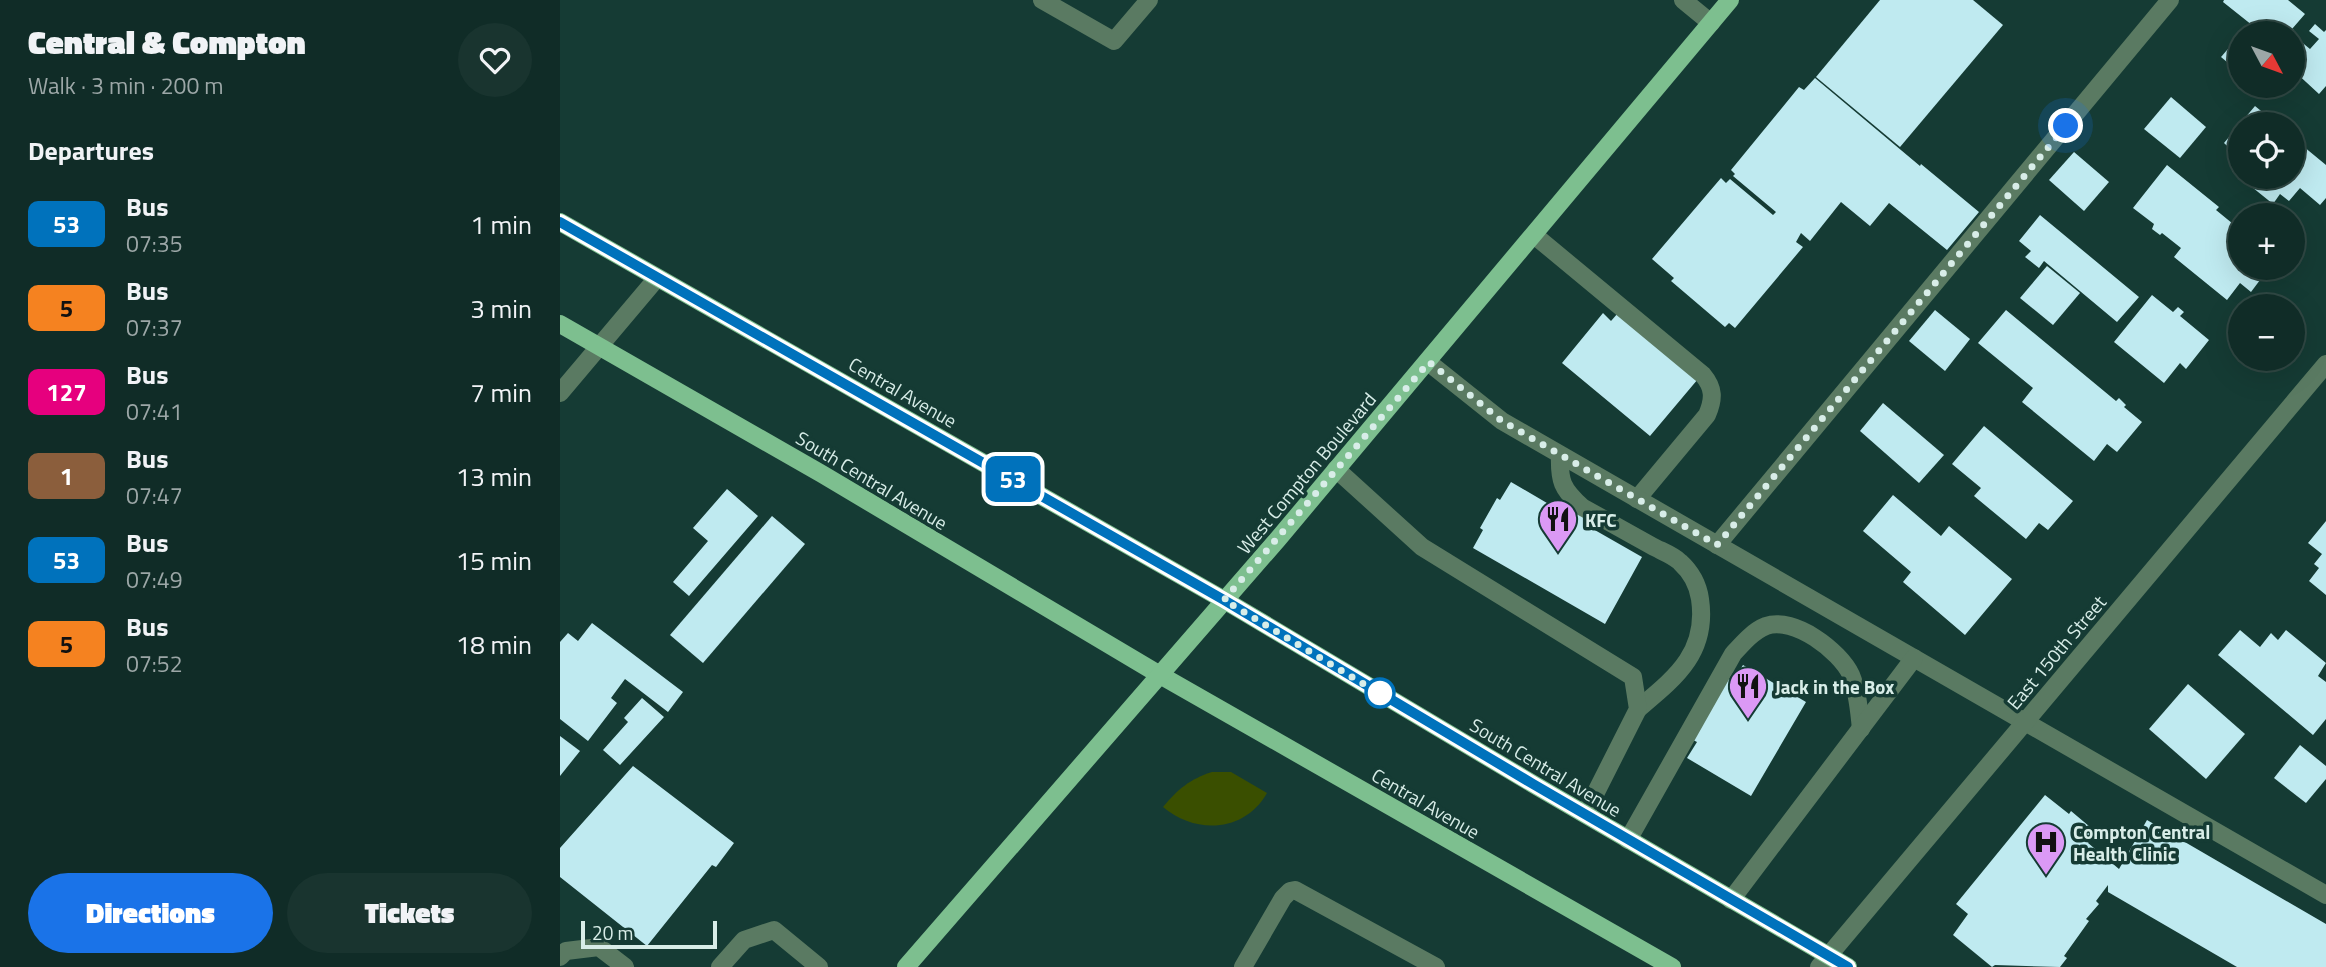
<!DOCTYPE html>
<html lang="en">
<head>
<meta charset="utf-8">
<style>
	body { margin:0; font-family:"Titillium Web",sans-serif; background:#19342f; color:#f1f3f6; height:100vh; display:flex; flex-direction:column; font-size:26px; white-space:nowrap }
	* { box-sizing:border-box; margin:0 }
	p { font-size:23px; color:#9ca7a7 }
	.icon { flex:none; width:38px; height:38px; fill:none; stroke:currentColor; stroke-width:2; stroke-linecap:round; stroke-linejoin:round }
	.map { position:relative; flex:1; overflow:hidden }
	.panel { display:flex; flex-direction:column; background:#102c27; width:560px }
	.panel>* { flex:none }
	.badge { padding:0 14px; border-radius:10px; font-size:24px; line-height:46px }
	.needle { width:46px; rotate:131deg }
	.buttons { position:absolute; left:1668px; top:21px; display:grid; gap:14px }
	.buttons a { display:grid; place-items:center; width:77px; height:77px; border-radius:50%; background:#102c27; box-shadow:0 7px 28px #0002,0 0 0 2px #304844; font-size:35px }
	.scale { position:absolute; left:21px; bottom:18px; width:136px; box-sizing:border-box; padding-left:7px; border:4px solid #d8ede8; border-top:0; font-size:19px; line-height:24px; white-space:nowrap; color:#d8ede8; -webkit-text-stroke:5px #153b34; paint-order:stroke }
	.you { position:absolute; width:35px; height:35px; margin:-18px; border:5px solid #fff; border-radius:50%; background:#1a73e8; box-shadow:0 0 0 10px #1a73e833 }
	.map>.badge { position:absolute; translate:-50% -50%; box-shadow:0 0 0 4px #fff }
	h2 { padding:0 28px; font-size:26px; line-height:63px }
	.round { display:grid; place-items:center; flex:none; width:74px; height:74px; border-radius:37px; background:#19342f }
	.headline { display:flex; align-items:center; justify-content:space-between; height:119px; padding:0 28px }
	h1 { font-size:33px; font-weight:800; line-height:52px }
	.button { display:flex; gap:14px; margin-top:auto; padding:14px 28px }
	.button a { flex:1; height:80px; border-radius:42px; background:#1a73e8; color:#fff; font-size:28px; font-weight:800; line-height:80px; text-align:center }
	.button a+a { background:#19342f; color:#f1f3f6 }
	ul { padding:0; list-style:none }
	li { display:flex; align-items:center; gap:21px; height:84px; padding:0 28px }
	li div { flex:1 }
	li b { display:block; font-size:26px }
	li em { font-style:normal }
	li .badge { min-width:77px; font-weight:700; text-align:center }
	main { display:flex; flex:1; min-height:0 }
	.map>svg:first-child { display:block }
	.green { fill:#3a4f00 }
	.building { fill:#bfeaf0 }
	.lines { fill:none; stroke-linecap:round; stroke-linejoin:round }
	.minor { stroke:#5a7a62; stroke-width:18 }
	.major { stroke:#7dbf8f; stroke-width:18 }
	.line-casing { stroke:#fff; stroke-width:16 }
	.line { stroke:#0072bc; stroke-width:10 }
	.walk { stroke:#d8ede8; stroke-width:7; stroke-dasharray:0 12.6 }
	.stop-dot { fill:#fff; stroke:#0072bc; stroke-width:3.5 }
	.labels { text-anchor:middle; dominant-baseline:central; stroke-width:7; stroke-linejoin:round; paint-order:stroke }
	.street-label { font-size:19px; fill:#d8ede8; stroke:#153b34 }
	.poi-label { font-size:19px; font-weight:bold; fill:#d8ede8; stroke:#153b34; text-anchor:start }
</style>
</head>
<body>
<main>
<section class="panel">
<div class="headline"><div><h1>Central &amp; Compton</h1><p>Walk · 3 min · 200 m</p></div><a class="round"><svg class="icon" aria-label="heart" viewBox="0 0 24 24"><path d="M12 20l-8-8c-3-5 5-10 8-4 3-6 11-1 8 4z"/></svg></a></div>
<h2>Departures</h2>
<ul>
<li><span class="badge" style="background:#0072bc;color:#fff">53</span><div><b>Bus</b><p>07:35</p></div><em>1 min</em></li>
<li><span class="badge" style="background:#f58220;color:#111">5</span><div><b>Bus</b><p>07:37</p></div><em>3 min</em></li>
<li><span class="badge" style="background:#e6007e;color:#fff">127</span><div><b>Bus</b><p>07:41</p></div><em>7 min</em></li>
<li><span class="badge" style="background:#8b5e3c;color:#fff">1</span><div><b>Bus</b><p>07:47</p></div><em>13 min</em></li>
<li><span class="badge" style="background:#0072bc;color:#fff">53</span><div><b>Bus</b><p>07:49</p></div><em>15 min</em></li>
<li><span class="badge" style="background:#f58220;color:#111">5</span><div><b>Bus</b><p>07:52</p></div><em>18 min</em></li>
</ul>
<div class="button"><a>Directions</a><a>Tickets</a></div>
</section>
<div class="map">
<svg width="1766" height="967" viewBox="0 0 1766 967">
	<rect width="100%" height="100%" fill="#153b34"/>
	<!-- green -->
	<path class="green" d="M652,772h19l36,21c-22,39 -71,42 -104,14 15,-18 27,-28 49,-35z"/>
	<!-- building -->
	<g class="building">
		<path d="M1320,0h93l30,25 -103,122 -84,-70z"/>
		<path d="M1664,0h64l17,14 -13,15 2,1 -3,3h-29l-39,-31z"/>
		<path d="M1755,24l9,8 2,-2v56l-7,8 -26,-24 7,-9 -8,-6v-7l7,-8 11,9 9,-10 -10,-8z"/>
		<path d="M1680,35v38l-19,-16z"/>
		<path d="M1255,78l105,88 1,-2 58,48 -32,38 -58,-47 -19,23 -29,-24 -31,39 -9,-8 -5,9 7,5 -68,81 -6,-5 -4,4 -54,-46 3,-3 -22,-19 69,-81 5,5 4,-4 43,36 3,-3 -43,-36 2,-2 -4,-4 68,-83 5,3z"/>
		<path d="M1611,97l35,30 -26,31 -36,-29z"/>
		<path d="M1695,106l22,18h-37v24l-4,6 -12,-11z"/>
		<path d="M1732,137l34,28v33l-6,7 -20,-17 -11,13 -9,-7 -7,10 -41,-33 8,-9v15h52z"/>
		<path d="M1514,152l35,30 -25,29 -35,-31z"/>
		<path d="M1607,165l52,42 -3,3 22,18 -2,2 4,3v35h29l-18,24 -11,-9 -13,17 -53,-43 7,-9 -19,-15 -2,2 -8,-6 2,-5 -21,-16z"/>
		<path d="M1480,215l99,82 -22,25 -73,-61 -5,7 -14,-11 6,-6 -12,-10z"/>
		<path d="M1487,266l33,27 -27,32 -33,-27z"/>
		<path d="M1592,295l21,17 5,-5 6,5 -4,4 29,24 -23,29 -6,-6 -16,20 -50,-41z"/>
		<path d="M1375,310l35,29 -25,32 -36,-30z"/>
		<path d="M1446,310l110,91 3,-3 7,7 -2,2 18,15 -25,30 -10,-8 -13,17 -72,-59 11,-14 -55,-45z"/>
		<path d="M1043,313l8,8 7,-8 80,66 -48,57 -88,-73z"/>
		<path d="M1323,403l61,52 -25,28 -59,-52z"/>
		<path d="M1424,426l89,75 -25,29 -9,-7 -13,16 -52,-43 7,-8 -29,-24z"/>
		<path d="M951,482l53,31 4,-5 29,16 -4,5 49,28 -37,67 -132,-76 10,-18 -3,-2 17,-30 3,2z"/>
		<path d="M167,489l31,27 -69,80 -16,-14 35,-41 -15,-13z"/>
		<path d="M1333,495l48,41 8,-10 63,53 -47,56 -62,-53 8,-10 -48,-41z"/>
		<path d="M212,516l33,28 -102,119 -33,-28z"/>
		<path d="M1766,521v74l-17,-14 10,-13 -5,-4 8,-10 -14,-11z"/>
		<path d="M32,623l91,69 -15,20 -43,-33 -14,19 6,5 -29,38 -28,-22v-77l8,-9 10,8z"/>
		<path d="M1680,630l20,17 11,-14 7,7 8,-10 40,33 -8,13 8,6v37l-13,16 -95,-80z"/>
		<path d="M1183,665l63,37 -55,94 -64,-38 10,-16 -8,-4 36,-61 8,4z"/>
		<path d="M1628,684l57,50 -39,45 -57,-50z"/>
		<path d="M82,698l22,19 -44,48 -17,-15 25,-28 -4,-4z"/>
		<path d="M0,736l20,15 -20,25z"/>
		<path d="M1740,745l26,21v13l-20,24 -32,-25z"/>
		<path d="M73,766l101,77 -18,24 -4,-2 -65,81 -87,-69v-29z"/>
		<path d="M1485,795l24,19 2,-3 25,21 -8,11 31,26 28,-49 179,104v43h-89l-129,-75v-7l-12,16 3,3 -13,15 3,2 -25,35 3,2 -7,9 -65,-2 -3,2 -39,-32 15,-21 -12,-10z"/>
	</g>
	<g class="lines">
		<!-- minor -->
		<g class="minor">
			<path d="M482,0l72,41 35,-41"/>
			<path d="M1123,0l28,23"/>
			<path d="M974,235l169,140c11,13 11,24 4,40l-70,84"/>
			<path d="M868,362l74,59 824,474"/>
			<path d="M0,393l97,-115"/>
			<path d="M1000,455c-1,26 2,34 22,52 23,13 47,26 70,39 9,5 21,9 28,16 11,10 18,23 20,37 8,54 -25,79 -62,110"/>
			<path d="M776,469l86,78 211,130 5,32 -53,105"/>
			<path d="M1157,545l453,-545"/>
			<path d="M1068,840l105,-186c9,-10 20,-23 33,-28 28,-10 74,25 85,49 7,17 8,36 10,54"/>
			<path d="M1171,900l183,-242"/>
			<path d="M0,957l6,-6 33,-4 26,20"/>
			<path d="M160,967l24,-27 30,-10 45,37"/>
			<path d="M683,967l40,-69 7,-7 5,-1 141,77"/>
			<path d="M1259,967l507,-603"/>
		</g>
		<!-- major -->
		<g class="major">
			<path d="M0,222l664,378 309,184 315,183"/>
			<path d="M0,324l262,150 338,201 512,292"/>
			<path d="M346,967l372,-428 452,-539"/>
		</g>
	</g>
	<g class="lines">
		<!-- line casing -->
		<g class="line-casing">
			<path id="line" d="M0,222l664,378 309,184 315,183"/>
		</g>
		<!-- line -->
		<use href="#line" class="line"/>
		<!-- walk -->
		<path class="walk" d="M820,693l2,2 -158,-95 205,-238 73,59 215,124 349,-419"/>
	</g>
	<!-- icons -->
	<defs>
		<g id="restaurant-pin" transform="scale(2.0125)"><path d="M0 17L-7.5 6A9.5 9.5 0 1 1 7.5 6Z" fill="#db99f5" stroke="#153b34"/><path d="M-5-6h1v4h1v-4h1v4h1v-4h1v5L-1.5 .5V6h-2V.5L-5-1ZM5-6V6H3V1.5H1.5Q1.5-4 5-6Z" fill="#111"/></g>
		<g id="hospital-pin" transform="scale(2.0125)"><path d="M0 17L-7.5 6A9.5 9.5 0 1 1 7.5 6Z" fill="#db99f5" stroke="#153b34"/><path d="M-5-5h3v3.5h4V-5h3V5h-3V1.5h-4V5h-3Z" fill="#111"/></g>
	</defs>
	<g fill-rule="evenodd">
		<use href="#restaurant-pin" x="998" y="519"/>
		<use href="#restaurant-pin" x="1188" y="686"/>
		<use href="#hospital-pin" x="1486" y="842"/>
	</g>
	<!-- markers -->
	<circle class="stop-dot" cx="820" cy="693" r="14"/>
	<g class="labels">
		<!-- street labels -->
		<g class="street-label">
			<text transform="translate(343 392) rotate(30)">Central Avenue</text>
			<text transform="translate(746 473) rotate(-50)">West Compton Boulevard</text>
			<text transform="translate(312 480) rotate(31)">South Central Avenue</text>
			<text transform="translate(1496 652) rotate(-50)">East 150th Street</text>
			<text transform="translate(986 767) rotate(31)">South Central Avenue</text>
			<text transform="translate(866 803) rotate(30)">Central Avenue</text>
		</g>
		<!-- poi labels -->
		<g class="poi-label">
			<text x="1025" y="519">KFC</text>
			<text x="1215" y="686">Jack in the Box</text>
			<text x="1513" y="831">Compton Central<tspan x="1513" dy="22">Health Clinic</tspan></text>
		</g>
	</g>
</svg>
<div class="buttons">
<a><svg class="needle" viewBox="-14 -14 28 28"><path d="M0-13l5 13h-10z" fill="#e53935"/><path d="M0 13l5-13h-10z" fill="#9ca7a7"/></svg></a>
<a><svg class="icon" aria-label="locate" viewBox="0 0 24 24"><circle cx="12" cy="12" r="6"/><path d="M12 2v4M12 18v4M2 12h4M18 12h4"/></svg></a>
<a>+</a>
<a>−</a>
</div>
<div class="scale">20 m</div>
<div class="you" style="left:1506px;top:126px"></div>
<b class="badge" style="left:453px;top:479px;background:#0072bc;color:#fff">53</b>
</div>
</main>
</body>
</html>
